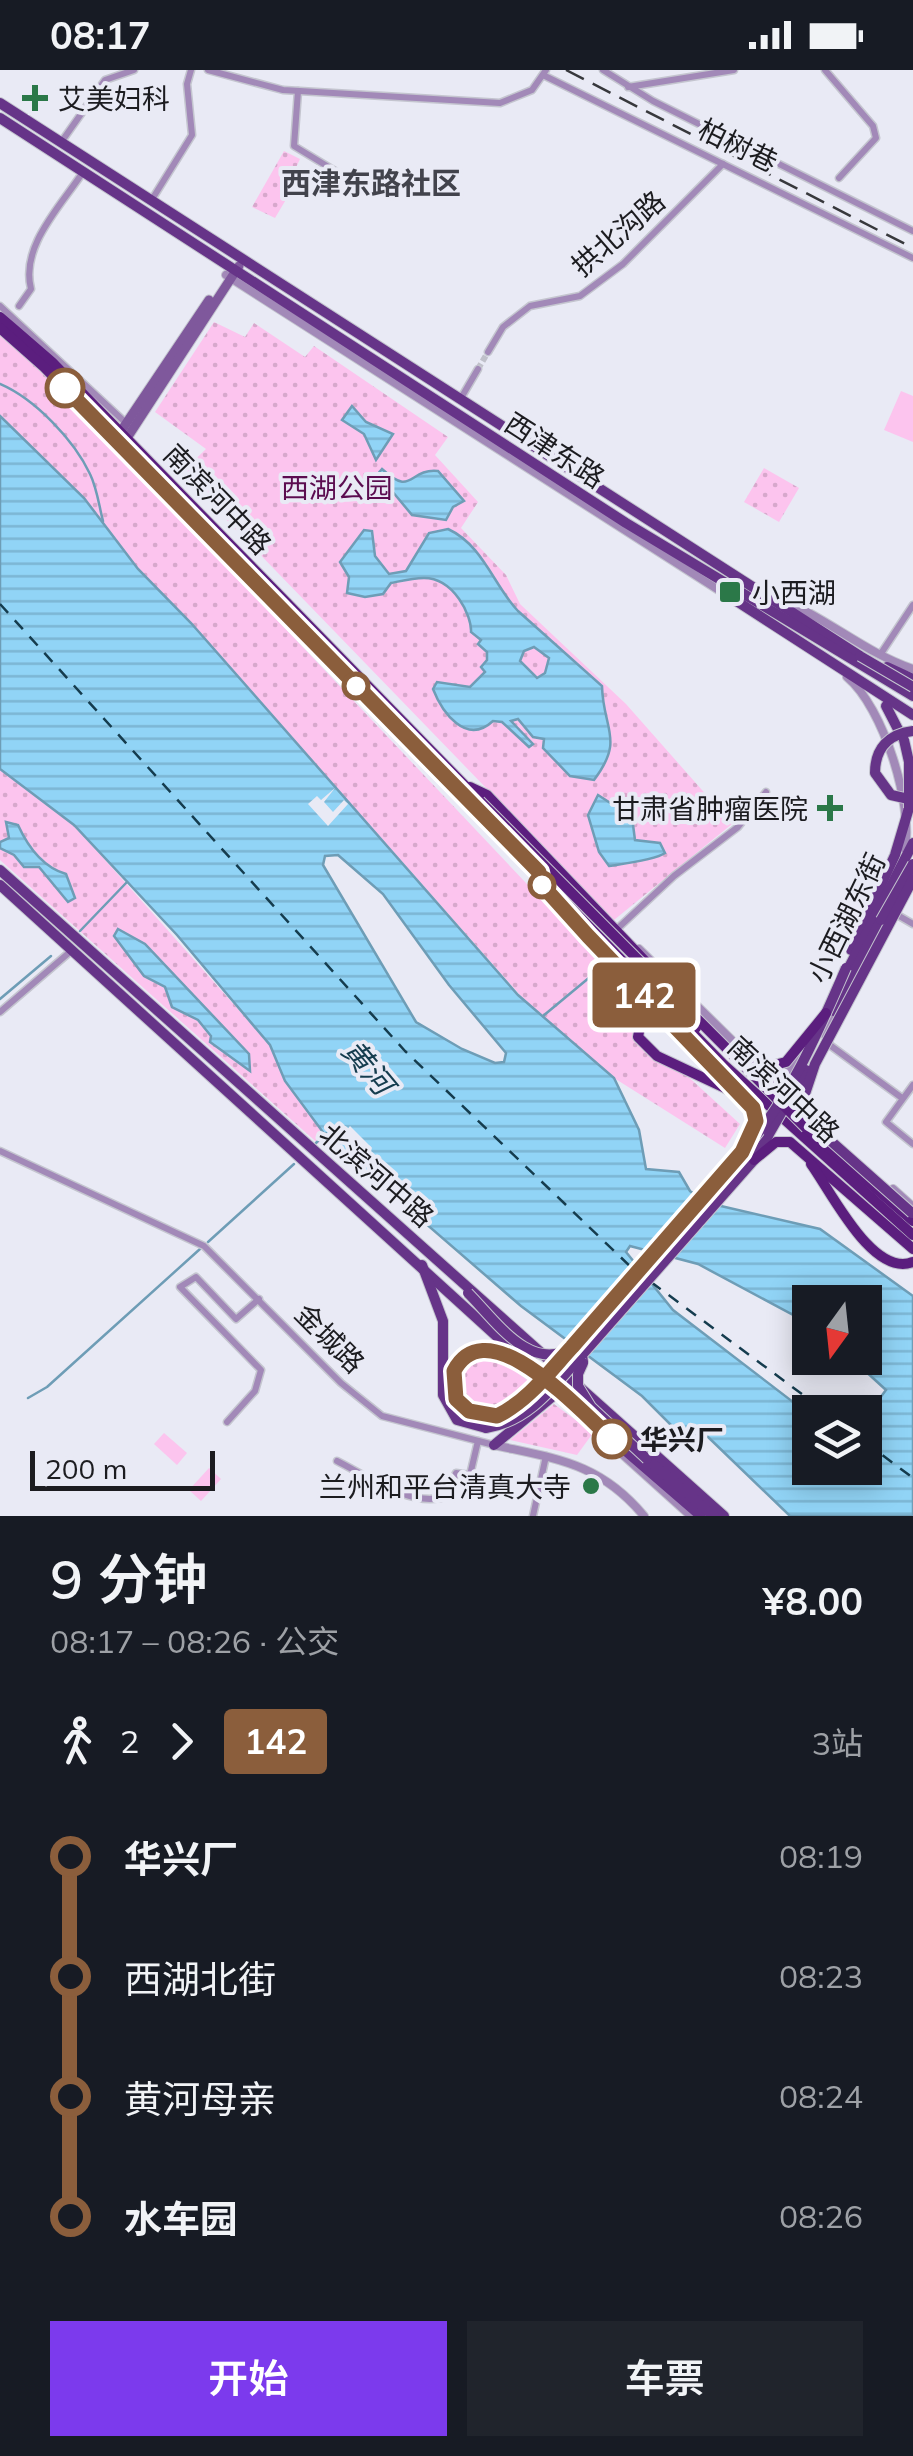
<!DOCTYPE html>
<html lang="zh">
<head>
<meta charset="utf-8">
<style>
	body { margin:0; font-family:Mulish,"Noto Sans SC",sans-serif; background:#20242c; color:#f1f3f6; height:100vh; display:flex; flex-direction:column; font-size:38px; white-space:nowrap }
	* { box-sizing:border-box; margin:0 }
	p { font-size:32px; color:#9ea1a6 }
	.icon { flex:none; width:55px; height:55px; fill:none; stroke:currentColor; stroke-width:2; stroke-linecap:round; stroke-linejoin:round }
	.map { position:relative; height:1446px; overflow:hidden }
	.side { display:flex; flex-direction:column; background:#171b24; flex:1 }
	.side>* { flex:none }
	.badge { padding:0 20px; border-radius:8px; font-size:35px; line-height:65px }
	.needle { width:65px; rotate:195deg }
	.tools { position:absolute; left:792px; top:1215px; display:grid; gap:20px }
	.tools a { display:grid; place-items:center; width:90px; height:90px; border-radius:0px; background:#171b24; box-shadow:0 5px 25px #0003; font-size:50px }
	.scale { position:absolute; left:30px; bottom:25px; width:185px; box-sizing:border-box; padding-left:10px; border:5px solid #1c1c20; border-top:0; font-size:28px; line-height:35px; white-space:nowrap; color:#1c1c20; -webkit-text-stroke:8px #e9eaf5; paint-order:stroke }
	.map>.badge { position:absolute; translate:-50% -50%; box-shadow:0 0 0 5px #fff }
	.legs { display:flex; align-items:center; gap:15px; height:110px; padding:0 50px; font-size:32px }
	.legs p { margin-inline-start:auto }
	.head { display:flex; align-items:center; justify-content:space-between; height:170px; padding:0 50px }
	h1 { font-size:55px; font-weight:600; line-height:75px }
	.primary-button { display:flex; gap:20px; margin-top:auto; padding:20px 50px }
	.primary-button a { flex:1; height:115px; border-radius:0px; background:#7c3aed; color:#fff; font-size:40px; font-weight:600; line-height:115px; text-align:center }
	.primary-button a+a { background:#20242c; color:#f1f3f6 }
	ul { padding:0 50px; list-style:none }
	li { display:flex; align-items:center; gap:35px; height:120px; font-size:38px }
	li i { display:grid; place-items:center; width:15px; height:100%; margin:0 12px; background:currentColor }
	li i::after { content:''; width:25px; height:25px; margin:-12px; border:8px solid; border-radius:50%; background:#171b24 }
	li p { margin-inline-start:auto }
	li:first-child i { background:linear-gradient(#0000 50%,currentColor 0) }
	li:last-child i { background:linear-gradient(currentColor 50%,#0000 0) }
	.status { display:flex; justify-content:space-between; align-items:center; height:70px; padding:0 50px; background:#171b24; direction:ltr }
	.status svg { height:28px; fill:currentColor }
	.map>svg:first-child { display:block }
	.grass { fill:url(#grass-dots) }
	.pitch { fill:#fcc4ee }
	.water { fill:url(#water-rules); stroke:#6e9db6; stroke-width:2.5; fill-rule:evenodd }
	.pier { fill:#e9eaf5 }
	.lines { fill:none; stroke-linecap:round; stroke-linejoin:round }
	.stream { stroke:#6e9db6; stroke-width:2.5 }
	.ferry { stroke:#153c4e; stroke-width:2.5; stroke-dasharray:12 10; stroke-linecap:butt }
	.minor-tunnel { stroke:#c0c1ca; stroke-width:6; stroke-dasharray:6 3; stroke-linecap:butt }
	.minor-casing { stroke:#c4c5cf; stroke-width:9 }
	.tertiary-casing { stroke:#c4c5cf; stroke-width:10 }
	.secondary-casing { stroke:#c4c5cf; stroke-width:11 }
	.primary-casing { stroke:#c4c5cf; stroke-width:12 }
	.trunk-casing { stroke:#c4c5cf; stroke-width:12 }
	.minor { stroke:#a289b8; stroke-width:6 }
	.tertiary { stroke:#a289b8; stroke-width:8 }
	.secondary { stroke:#7f589c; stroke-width:9 }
	.primary { stroke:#663488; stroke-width:10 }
	.trunk { stroke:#5b1e7e; stroke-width:10 }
	.rail { stroke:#37383c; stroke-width:2.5; stroke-dasharray:20 10; stroke-linecap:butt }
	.primary-bridge-casing { stroke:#c4c5cf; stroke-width:12; stroke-linecap:butt }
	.trunk-bridge-casing { stroke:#c4c5cf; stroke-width:12; stroke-linecap:butt }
	.primary-bridge { stroke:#663488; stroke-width:10 }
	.trunk-bridge { stroke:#5b1e7e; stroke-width:10 }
	.line-1-casing { stroke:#fff; stroke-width:22 }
	.line-1 { stroke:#8b5e3c; stroke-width:15 }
	.poi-dot { fill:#2b7848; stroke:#e9eaf5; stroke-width:4 }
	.stop-1-dot { fill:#fff; stroke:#8b5e3c; stroke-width:5 }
	.labels { text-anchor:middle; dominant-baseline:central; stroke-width:8; stroke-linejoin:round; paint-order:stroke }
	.poi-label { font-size:28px; fill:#1c1c20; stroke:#e9eaf5; text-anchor:start }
	.street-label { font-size:28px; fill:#1c1c20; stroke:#e9eaf5 }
	.park-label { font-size:28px; fill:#5b0c50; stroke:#e9eaf5 }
	.stop-label { font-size:28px; font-weight:bold; fill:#1c1c20; stroke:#e9eaf5; text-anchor:start }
	.neighbourhood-label { font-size:30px; font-weight:bold; fill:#42434c; stroke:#e9eaf5 }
	.water-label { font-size:30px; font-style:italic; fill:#153c4e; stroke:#e9eaf5 }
</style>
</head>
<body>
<div class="status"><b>08:17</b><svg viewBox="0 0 49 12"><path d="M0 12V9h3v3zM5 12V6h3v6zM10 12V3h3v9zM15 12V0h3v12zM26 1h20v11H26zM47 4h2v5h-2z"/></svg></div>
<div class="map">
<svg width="913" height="1446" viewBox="0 0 913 1446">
	<defs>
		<pattern id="grass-dots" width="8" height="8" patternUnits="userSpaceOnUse" patternTransform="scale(2.5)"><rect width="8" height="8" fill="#fcc4ee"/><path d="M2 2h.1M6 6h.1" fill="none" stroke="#d7a8cc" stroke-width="1.8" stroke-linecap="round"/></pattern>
		<pattern id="water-rules" width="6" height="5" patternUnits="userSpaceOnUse" patternTransform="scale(2.5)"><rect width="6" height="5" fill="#91d4f6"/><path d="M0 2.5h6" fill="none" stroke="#7cb5d3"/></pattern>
	</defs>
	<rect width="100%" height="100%" fill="#e9eaf5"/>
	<!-- grass -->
	<g class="grass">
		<path d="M284,81l16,8 -8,17 5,5 -22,37 -23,-11z"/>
		<path d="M214,252l31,15 9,-14 51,34 9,-11 134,91 -13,18 43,47 -17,26 45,47 14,29 106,100 106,120 -118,96 -433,-447 25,-24 -51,-37z"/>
		<path d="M0,263l56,53 574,607 -5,26 115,105 -15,24 -111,-70 -87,-75 -336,-380 -53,-54 -54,-71 -84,-82z"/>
		<path d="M764,398l35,20 -20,34 -35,-20z"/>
		<path d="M0,699l74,56 196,220 15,36 43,58 -6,8 -322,-287z"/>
		<path d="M481,1287l18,2 31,23 -29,25 -31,-4c-16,-17 -11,-38 11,-46z"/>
		<path d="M554,1334l39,29 -16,22 -67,-15z"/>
	</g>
	<!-- pitch -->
	<g class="pitch">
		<path d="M901,321l12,5v46l-29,-12z"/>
		<path d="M164,1363l23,20 -10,12 -23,-21z"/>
		<path d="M209,1398l12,11 -20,22 -12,-11z"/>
	</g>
	<!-- water -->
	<g class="water">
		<path d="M352,336l14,16 27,12 -17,26 -12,-26 -22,-14z"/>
		<path d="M0,346l84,82 54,71 53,54 327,372 96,83 25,52 7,39 33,3 11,19 18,12 112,26 93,67v220h-123l-83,-80 -30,-5 -35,-35 -121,-90 -193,-167 -43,-58 -15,-36 -93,-110 -103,-110 -74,-56zM338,785l45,39 66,91 57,68 -2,9 -9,1 -33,-14 -46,-27 -93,-157 2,-9zM630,1176l68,18 112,60v-22h55v56h-14l35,32 -21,28v50h-55v-53l-137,-105 -47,-58z"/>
		<path d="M382,399c31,29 26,-1 56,2l26,30 -11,6 -7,13 -34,-5 -20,-24 -7,7 -9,-3v-19z"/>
		<path d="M448,459c35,16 46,57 70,82l84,75c1,44 23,53 -8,94l-24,-4 -27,-28 1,-9 -11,-2 -15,-18 -7,2 22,23 -4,3 -27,-25 -9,-1c-27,25 -51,-9 -60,-32l4,-7 33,5 15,-15 -4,-5 6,-7v-8l-9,-8 3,-4 -10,-8c1,-16 -17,-54 -47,-54 -11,0 -23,3 -33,5l-8,11 -18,3 -18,-4 2,-16 -9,-15 24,-32 8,1 3,25 14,18 17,-3 23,-38zM534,577l15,11 -4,15 -8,5 -17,-17 4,-10z"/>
		<path d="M598,725l34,22 3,23 25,3 5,10c-10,7 -43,11 -56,13l-10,-14 -11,-37z"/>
		<path d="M6,752l12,3c10,22 24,42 48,49l9,24 -7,4 -29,-35h-15l-10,-12 -14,-7v-6l9,-4z"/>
		<path d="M118,859l27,15 104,110 1,17 -40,-29 1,-6 -13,-16 -26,-13 -7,-20 -21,-11 -30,-40z"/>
	</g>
	<!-- pier -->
	<g class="pier">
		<path d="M335,718l-11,14 9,10 11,-12 4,4 -20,22 -20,-22 9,-8 4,4z"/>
		<path d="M350,1056l22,22 -9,9 -18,-17 -10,5z"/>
	</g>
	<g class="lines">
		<!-- stream -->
		<g class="stream">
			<path d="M0,314c35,15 74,56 90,90 7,14 9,32 13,47"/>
			<path d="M80,861l47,-49"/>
			<path d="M0,929l51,-43"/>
			<path d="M543,946l53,-44"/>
			<path d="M316,1073l10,-10"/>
			<path d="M208,1172l86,-78"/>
			<path d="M28,1328l19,-11 153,-138"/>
		</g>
		<!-- ferry -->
		<g class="ferry">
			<path d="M0,534l405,447 228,218"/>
			<path d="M651,1212l175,130"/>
			<path d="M865,1372l48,36"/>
		</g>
		<!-- minor-tunnel -->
		<path class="minor-tunnel" d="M478,299l10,-17"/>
		<!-- minor casing -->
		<g class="minor-casing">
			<g id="minor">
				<path d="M208,0l75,20 217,13 32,-13 14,-20"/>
				<path d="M603,0l50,31 260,130"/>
				<path d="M825,0l48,56 3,12 -37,40"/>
				<path d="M543,5l370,183"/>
				<path d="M628,17l106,-17"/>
				<path d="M298,21l-4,55 56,34"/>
				<path d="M62,71l43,-61 29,-10"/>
				<path d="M151,131l41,-66 -5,-51 4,-14"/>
				<path d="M0,236l126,117"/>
				<path d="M19,236l12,-17c-11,-43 30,-83 52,-117"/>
				<path d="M488,282l15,-25 27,-21 50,-10 43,-32 100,-100"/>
				<path d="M461,328l17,-29"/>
				<path d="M880,585l33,-50"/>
				<path d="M894,843l19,11"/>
				<path d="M617,859l57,-53 64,-49 28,-35"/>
				<path d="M0,942l71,-61"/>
				<path d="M827,973l75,55"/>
				<path d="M913,1015l-27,37 27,22"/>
				<path d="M0,1081l204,95 137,137 41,33 112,29"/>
				<path d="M227,1352l28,-31 6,-21 -81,-83 16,-10 40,42 23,-20"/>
				<path d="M337,1391c30,15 75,48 110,35l9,-23 14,2 8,-34"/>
				<path d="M533,1446l13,-60"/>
			</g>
		</g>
		<!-- tertiary casing -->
		<g class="tertiary-casing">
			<g id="tertiary">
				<path d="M226,205l502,321"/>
				<path d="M771,526c51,17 91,56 142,73"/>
				<path d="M847,607c37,31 66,128 58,172"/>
				<path d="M639,879l111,109"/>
				<path d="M825,965l14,-27"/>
				<path d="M760,998l54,53"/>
				<path d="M779,1017l20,-35"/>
				<path d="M893,1119l20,18"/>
				<path d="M611,1374l80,72"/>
				<path d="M494,1375c63,14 106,18 150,71"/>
			</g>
		</g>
		<!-- secondary casing -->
		<g class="secondary-casing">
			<g id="secondary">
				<path d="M117,367l92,-137"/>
				<path d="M125,371l114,-175"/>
			</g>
		</g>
		<!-- primary casing -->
		<g class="primary-casing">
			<g id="primary">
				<path d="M0,33l860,553"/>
				<path d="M0,48l626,405 287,173"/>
				<path d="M724,518l11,12 178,115"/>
				<path d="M887,597l26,12"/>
				<path d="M886,636l17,33"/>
				<path d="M0,800l724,646"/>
				<path d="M0,815l558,507"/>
				<path d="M851,880l44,-95 14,-47"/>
				<path d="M844,907l69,-134"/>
				<path d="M834,941l47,-91"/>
				<path d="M422,1195l21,56v74l14,25 29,8"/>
				<path d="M573,1277l169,-195"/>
				<path d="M583,1292l-1,-7 172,-195 15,-26"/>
				<path d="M554,1319l147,127"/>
				<path d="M485,1346c-28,-8 -40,-29 -25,-56l22,-12 29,8 13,10"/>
				<path d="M494,1375l64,-53"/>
				<path d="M647,1389l67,57"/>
			</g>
		</g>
		<!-- trunk casing -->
		<g class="trunk-casing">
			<g id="trunk">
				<path d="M0,247l52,45 428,439"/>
				<path d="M0,258l44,39 680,698 189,170"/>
				<path d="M470,717l17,8 158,166"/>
				<path d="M557,832l190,198 9,21 -10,23"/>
				<path d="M806,1058l107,93"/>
				<path d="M754,1090l22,-18h14l123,107"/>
				<path d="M811,1094c21,29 62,114 102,98"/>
			</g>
		</g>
		<!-- minor -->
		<use href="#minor" class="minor"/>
		<!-- tertiary -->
		<use href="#tertiary" class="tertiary"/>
		<!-- secondary -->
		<use href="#secondary" class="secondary"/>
		<!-- primary -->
		<use href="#primary" class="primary"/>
		<!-- trunk -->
		<use href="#trunk" class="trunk"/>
		<!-- rail -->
		<path class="rail" d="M566,0l347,178"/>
		<!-- primary-bridge casing -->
		<g class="primary-bridge-casing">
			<g id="primary-bridge">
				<path d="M860,586l53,31"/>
				<path d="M913,661c-24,3 -38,17 -38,42l16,22 22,5"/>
				<path d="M904,670l5,22v46"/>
				<path d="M881,850l32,-56"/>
				<path d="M769,1064l37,-64"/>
				<path d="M742,1082c48,-52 76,-120 104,-184"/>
				<path d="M912,1143l-97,-86 -10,-33 10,-30 98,-185"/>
				<path d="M468,1223c27,27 63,82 105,54"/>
				<path d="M583,1293l-5,11v12l13,21 56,52"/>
				<path d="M485,1346l28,-8 52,-53"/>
				<path d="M486,1358c44,-7 68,-42 96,-73"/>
			</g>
		</g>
		<!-- trunk-bridge casing -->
		<g class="trunk-bridge-casing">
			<g id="trunk-bridge">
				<path d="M480,731l326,327"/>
				<path d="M696,958l-10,-8 -32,-9 -13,10 -3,16 19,19 83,39"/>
				<path d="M735,983l28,15 23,-6 40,-49"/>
			</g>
		</g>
		<!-- primary-bridge -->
		<use href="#primary-bridge" class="primary-bridge"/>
		<!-- trunk-bridge -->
		<use href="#trunk-bridge" class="trunk-bridge"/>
	</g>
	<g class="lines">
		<!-- line-1 casing -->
		<g class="line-1-casing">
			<path id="line-1" d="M65,318l474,484 3,13 46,51 165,172 3,13 -14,31 -170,195c-23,25 -44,54 -75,69l-28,-5 -13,-12 -2,-28c34,-64 126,40 158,68"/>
		</g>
		<!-- line-1 -->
		<use href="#line-1" class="line-1"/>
	</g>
	<!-- markers -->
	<g class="poi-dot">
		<path d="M30 13h10v10h10v10h-10v10h-10v-10h-10v-10h10z"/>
		<rect x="718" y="510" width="24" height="24" rx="5"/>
		<path d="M825 723h10v10h10v10h-10v10h-10v-10h-10v-10h10z"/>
		<circle cx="591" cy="1416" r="10"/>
	</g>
	<g class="stop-1-dot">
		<circle cx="65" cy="318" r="18"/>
		<circle cx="356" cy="616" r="12"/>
		<circle cx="542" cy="815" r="12"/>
		<circle cx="612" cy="1369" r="18"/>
	</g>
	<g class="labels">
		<!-- poi labels -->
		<g class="poi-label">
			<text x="58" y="28">艾美妇科</text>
			<text x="752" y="522">小西湖</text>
			<text x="808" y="738" text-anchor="end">甘肃省肿瘤医院</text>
			<text x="571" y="1416" text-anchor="end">兰州和平台清真大寺</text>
		</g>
		<!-- street labels -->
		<g class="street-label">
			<text transform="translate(738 75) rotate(26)">柏树巷</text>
			<text transform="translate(618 163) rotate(-41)">拱北沟路</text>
			<text transform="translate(555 380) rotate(33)">西津东路</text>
			<text transform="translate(218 429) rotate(46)">南滨河中路</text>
			<text transform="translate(846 848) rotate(-64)">小西湖东街</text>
			<text transform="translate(784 1019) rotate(43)">南滨河中路</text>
			<text transform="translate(377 1105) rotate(41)">北滨河中路</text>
			<text transform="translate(330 1268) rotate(45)">金城路</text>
		</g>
		<!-- park labels -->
		<g class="park-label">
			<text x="337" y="417">西湖公园</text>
		</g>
		<!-- stop labels -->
		<g class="stop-label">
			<text x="640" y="1369">华兴厂</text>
		</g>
		<!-- neighbourhood labels -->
		<g class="neighbourhood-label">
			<text x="371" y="113">西津东路社区</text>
		</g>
		<!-- water labels -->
		<g class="water-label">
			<text transform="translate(368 997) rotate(50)">黄河</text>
		</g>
	</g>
</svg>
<div class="tools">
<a><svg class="needle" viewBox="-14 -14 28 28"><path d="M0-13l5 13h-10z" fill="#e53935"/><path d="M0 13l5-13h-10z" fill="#9ea1a6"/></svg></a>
<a><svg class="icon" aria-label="layers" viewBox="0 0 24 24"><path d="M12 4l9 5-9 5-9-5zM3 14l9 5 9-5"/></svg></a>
</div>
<div class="scale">200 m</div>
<b class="badge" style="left:644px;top:925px;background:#8b5e3c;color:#fff">142</b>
</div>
<section class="side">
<div class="head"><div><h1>9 分钟</h1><p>08:17 – 08:26 · 公交</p></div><b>¥8.00</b></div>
<div class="legs"><svg class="icon" aria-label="walk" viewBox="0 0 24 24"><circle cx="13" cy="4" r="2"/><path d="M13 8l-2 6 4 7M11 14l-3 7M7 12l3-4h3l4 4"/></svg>2<svg class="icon" aria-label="forward" viewBox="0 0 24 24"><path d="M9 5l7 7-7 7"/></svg><b class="badge" style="background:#8b5e3c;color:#fff">142</b><p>3站</p></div>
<ul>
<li><i style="color:#8b5e3c"></i><b>华兴厂</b><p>08:19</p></li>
<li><i style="color:#8b5e3c"></i><span>西湖北街</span><p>08:23</p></li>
<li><i style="color:#8b5e3c"></i><span>黄河母亲</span><p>08:24</p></li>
<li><i style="color:#8b5e3c"></i><b>水车园</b><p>08:26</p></li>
</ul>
<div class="primary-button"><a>开始</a><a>车票</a></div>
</section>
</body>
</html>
